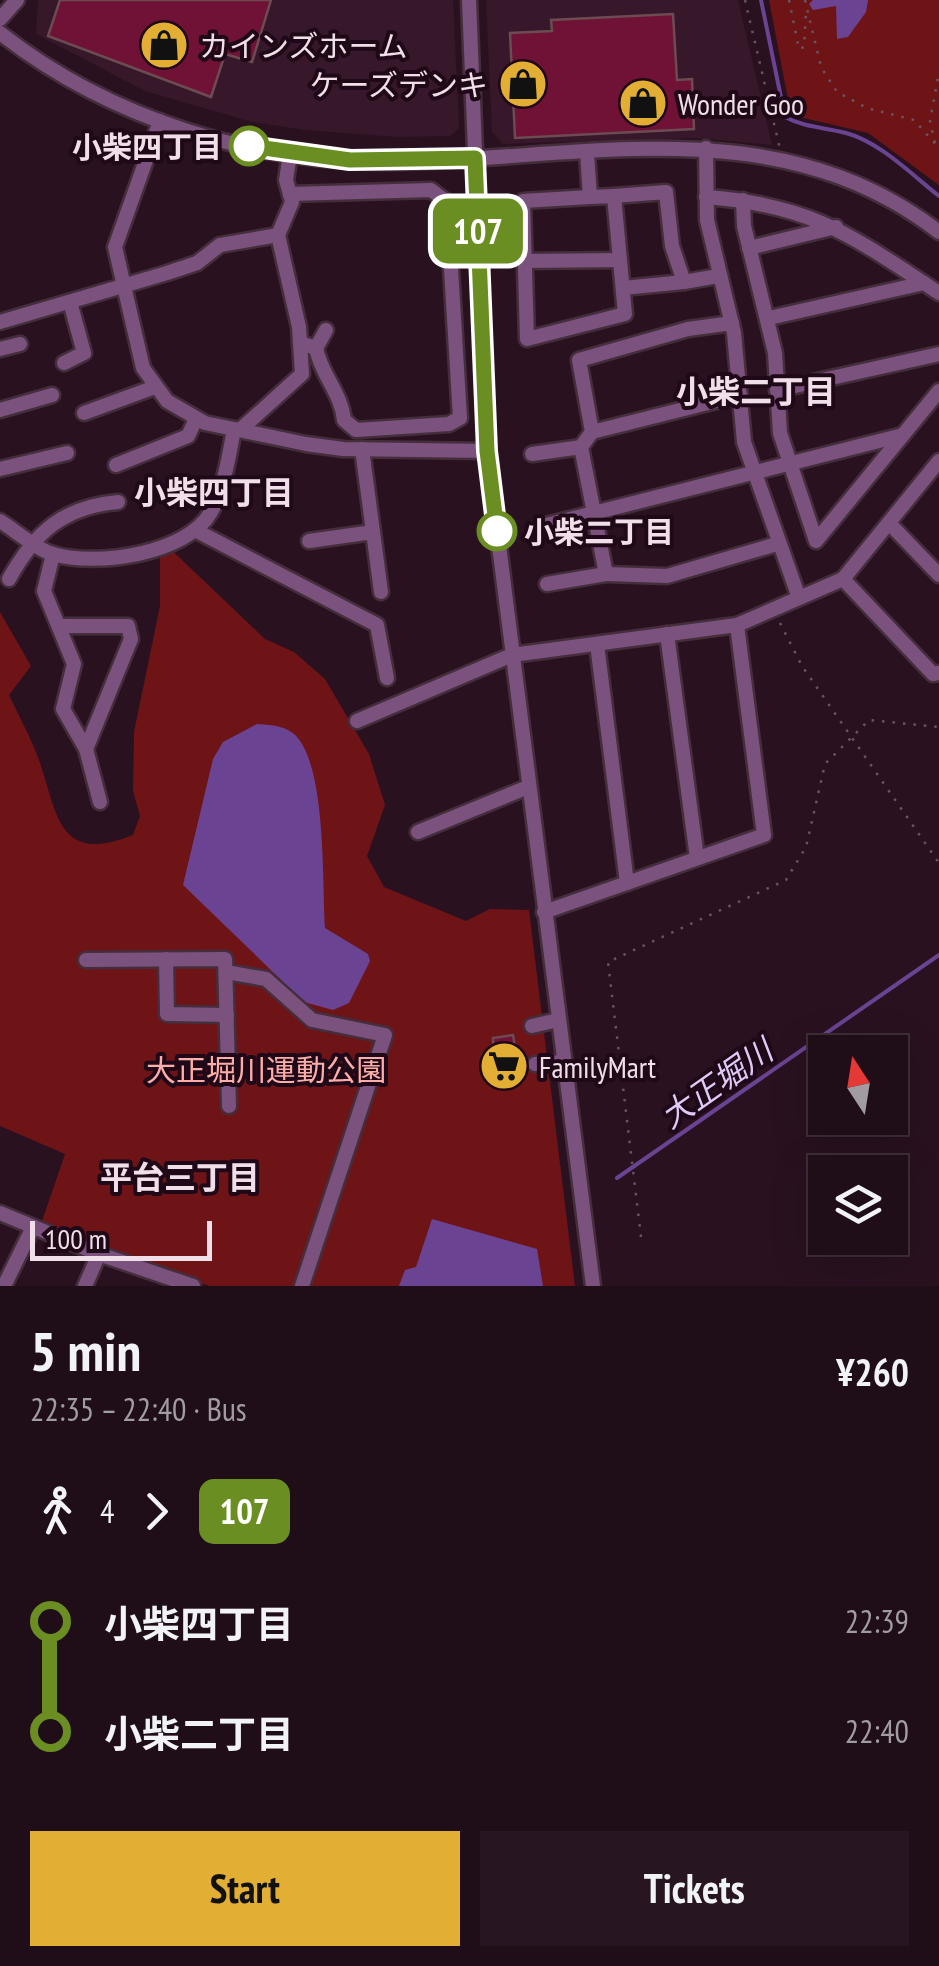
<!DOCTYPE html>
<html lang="en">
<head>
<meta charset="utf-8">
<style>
	body { margin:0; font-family:"PT Sans Narrow","Noto Sans JP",sans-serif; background:#271621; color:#f1f3f6; height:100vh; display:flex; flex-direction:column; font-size:38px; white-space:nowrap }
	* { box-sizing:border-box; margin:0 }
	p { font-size:32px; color:#a19ca2 }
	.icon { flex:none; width:55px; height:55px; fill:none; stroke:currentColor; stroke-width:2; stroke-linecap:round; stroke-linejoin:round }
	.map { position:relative; height:1286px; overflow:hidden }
	.sheet { display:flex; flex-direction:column; background:#1f0d18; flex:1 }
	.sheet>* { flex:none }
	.badge { padding:0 20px; border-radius:15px; font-size:35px; line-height:65px }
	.needle { width:65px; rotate:348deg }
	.controls { position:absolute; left:808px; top:1035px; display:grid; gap:20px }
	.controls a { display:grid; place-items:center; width:100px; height:100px; border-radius:0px; background:#1f0d18; box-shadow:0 10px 40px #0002,0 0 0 2px #3c2d37; font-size:50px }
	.scale { position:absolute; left:30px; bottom:25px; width:182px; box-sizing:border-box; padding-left:10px; border:5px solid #f0dee8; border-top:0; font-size:28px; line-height:35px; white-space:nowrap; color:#f0dee8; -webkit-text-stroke:8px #1f0817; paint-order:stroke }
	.map>.badge { position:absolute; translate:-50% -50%; box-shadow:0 0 0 5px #fff }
	.legs { display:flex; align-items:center; gap:15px; height:110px; padding:0 30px; font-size:32px }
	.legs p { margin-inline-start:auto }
	.summary { display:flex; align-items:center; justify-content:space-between; height:170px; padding:0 30px }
	h1 { font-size:55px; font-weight:800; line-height:75px }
	.button { display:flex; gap:20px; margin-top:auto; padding:20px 30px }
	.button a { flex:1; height:115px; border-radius:0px; background:#e2af34; color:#111; font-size:40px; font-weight:800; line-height:115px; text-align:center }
	.button a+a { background:#271621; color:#f1f3f6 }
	ul { padding:0 30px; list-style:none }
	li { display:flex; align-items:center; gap:35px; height:110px; font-size:38px }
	li i { display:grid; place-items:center; width:15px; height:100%; margin:0 12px; background:currentColor }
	li i::after { content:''; width:25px; height:25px; margin:-12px; border:8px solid; border-radius:50%; background:#1f0d18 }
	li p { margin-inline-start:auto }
	li:first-child i { background:linear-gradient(#0000 50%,currentColor 0) }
	li:last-child i { background:linear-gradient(currentColor 50%,#0000 0) }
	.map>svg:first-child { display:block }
	.built { fill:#36182a }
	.park { fill:#6e1417 }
	.water { fill:#6a4392 }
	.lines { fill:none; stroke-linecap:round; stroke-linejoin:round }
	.stream { stroke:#6a4392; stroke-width:4 }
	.building { fill:#6f1235; stroke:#6c4b52; stroke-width:2.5 }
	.minor-casing { stroke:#452e3c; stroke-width:19 }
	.path { stroke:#6a5461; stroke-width:2.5; stroke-dasharray:2.5 8; stroke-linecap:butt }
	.minor { stroke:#7b517e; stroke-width:14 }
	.line-1-casing { stroke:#fff; stroke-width:22 }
	.line-1 { stroke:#6b8e23; stroke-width:15 }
	.stop-1-dot { fill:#fff; stroke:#6b8e23; stroke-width:5 }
	.labels { text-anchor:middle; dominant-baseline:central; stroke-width:8; stroke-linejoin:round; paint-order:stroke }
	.poi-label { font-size:30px; fill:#f0dee8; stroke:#1f0817; text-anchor:start }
	.stop-label { font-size:30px; font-weight:bold; fill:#f0dee8; stroke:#1f0817; text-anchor:end }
	.park-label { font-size:30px; fill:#feaea8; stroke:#1f0817 }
	.neighbourhood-label { font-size:32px; font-weight:bold; fill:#f0dee8; stroke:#1f0817 }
	.water-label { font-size:32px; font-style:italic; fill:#ddcaf7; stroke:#1f0817 }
</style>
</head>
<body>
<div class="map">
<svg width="939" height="1286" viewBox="0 0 939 1286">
	<rect width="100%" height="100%" fill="#291120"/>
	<!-- built -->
	<g class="built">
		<path d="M38,0h415l6,128 -9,8 -53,1 -92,-7 -53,-8 -107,-31 -109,-57z"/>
		<path d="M486,0h252l34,145 -77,-7 -192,6 -11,-12z"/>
	</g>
	<!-- park -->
	<g class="park">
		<path d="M769,0h170v185l-71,-52 -77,-18z"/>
		<path d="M160,539l105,100 29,13 31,27 44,75 16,51 -18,51 17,31 82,34 24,-12 39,1 46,376h-365l-170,-59 25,-73 -65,-28v-514l31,54 -22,29c10,21 22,43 30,65 19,55 19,105 94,75l7,-19 -7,-25 1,-59 26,-126z"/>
	</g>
	<!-- water -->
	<g class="water">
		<path d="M813,0h55l-2,12 -18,25 -11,2 -1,-33 -23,4 -4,-6z"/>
		<path d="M257,724c13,1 26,1 37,10 33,29 28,150 31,194l43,26 2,7 -21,42 -16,7 -29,-8 -121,-117 30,-126 10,-17z"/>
		<path d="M432,1219l105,30 6,37h-144l6,-16 11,-3z"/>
	</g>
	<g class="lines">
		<!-- stream -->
		<g class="stream">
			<path d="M761,0l24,117c21,11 39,10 61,16 34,9 66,42 93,63"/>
			<path d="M617,1178l322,-223"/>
		</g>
	</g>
	<!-- building -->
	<g class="building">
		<path d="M60,0h211l-19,62 -27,-8 -14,43 -163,-61z"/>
		<path d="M673,14l4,66 15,-1 2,50 -179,9 -5,-105 42,-2 -1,-11z"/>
		<path d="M513,1035l6,35 -20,3 -5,-5 -1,-30z"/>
	</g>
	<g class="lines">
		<!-- minor casing -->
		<g class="minor-casing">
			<g id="minor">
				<path d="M469,0l18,451 106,835"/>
				<path d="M0,19l17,-19"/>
				<path d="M0,33c111,87 256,131 397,129 189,-3 379,-55 542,70"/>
				<path d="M160,121l-45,126 28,121 24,33 38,22 101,21 37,5 144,2"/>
				<path d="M706,148l1,72 27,113 10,109 55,156"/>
				<path d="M587,153l3,44 -67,4 4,138 98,-25 -11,-118 -24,1"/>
				<path d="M290,194l141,-4 16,12 13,216 -11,6 -93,6 -12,-10c-3,-28 -23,-45 -28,-72l-16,-5"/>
				<path d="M614,196l52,-4 6,54 12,36 -61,6"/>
				<path d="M706,197c107,8 146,39 233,96"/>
				<path d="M743,200l1,26 31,127 5,80 36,108 123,-150"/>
				<path d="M749,248l87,-21"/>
				<path d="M525,261l95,-1"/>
				<path d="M684,282l34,-6"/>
				<path d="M769,318l155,-35"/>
				<path d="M0,322l167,-49 30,-10 23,-18 58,-10"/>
				<path d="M316,348l10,-18"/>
				<path d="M0,349l20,-5"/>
				<path d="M64,363l20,-10 -14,-51"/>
				<path d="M777,390l162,-36"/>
				<path d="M0,410l52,-15"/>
				<path d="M84,413l71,-26"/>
				<path d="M240,430l62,-56 -3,-47 -21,-92 14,-33 -6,-22 4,-26"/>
				<path d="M592,432l148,-37"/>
				<path d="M362,449l19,143"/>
				<path d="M532,454l49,-7"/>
				<path d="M116,465l72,-29 8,-17"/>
				<path d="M0,469l67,-16"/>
				<path d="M0,521c16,10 36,28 53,33 44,13 134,0 158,-42 13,-24 18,-56 23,-83"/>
				<path d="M889,523l50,52"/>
				<path d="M542,526l361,-91"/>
				<path d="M195,530l182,95 10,53"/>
				<path d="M309,541l64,-9"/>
				<path d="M53,554l-9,37 30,73 -11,45 23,40 14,53"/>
				<path d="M606,574l61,2 110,-32"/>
				<path d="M9,579c26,-47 54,-72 109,-77"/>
				<path d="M843,579l90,95 6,-1"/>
				<path d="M547,584l59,-10 -25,-127 11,-15 -13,-72 109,-31 44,-6"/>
				<path d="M60,626h68l3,13 -45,110"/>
				<path d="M667,634l30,224"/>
				<path d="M597,644l30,239"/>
				<path d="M357,721l155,-66 225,-30 106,-46 96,-118"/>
				<path d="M418,832l110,-45"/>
				<path d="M544,912l220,-77 -27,-210"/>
				<path d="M166,959l1,55 60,1"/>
				<path d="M86,960l139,-1 4,147"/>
				<path d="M226,972l40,7 46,41 73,15 -83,251"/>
				<path d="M532,1026l26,-6"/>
				<path d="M535,1064l28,-2"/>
				<path d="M0,1213l99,41 94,32"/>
				<path d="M4,1286l29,-59"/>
				<path d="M85,1286l14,-32"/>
			</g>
		</g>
		<!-- path -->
		<g class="path">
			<path d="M745,0l35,149"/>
			<path d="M789,0l10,49 5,-2 2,-35"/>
			<path d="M805,0l16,67 16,25 30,16 47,12 25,28"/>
			<path d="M935,143l-5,-22 9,-49"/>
			<path d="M780,623l22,43 137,197"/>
			<path d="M641,1237l-33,-275 178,-82 20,-33 19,-83 44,-44 70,7"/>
		</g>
		<!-- minor -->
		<use href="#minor" class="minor"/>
	</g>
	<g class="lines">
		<!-- line-1 casing -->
		<g class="line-1-casing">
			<path id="line-1" d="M249,146l101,14 125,-2 12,293 10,80"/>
		</g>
		<!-- line-1 -->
		<use href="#line-1" class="line-1"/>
	</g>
	<!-- icons -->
	<defs>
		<g id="shop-disc" transform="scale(2.5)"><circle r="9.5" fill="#e2af34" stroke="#1f0817"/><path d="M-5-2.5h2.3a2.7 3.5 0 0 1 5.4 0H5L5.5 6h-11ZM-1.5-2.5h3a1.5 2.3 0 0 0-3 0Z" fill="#111"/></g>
		<g id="supermarket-disc" transform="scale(2.5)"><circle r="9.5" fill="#e2af34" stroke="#1f0817"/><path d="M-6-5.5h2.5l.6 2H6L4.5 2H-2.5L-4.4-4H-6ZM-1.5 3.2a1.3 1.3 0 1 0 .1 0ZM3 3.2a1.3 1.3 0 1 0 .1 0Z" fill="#111"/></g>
	</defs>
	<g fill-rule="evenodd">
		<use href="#shop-disc" x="164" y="45"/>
		<use href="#shop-disc" x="523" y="84"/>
		<use href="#shop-disc" x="643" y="103"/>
		<use href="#supermarket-disc" x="504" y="1066"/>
	</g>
	<!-- markers -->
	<g class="stop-1-dot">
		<circle cx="249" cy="146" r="18"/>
		<circle cx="497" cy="531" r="18"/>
	</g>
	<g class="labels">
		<!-- poi labels -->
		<g class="poi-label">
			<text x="199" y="45">カインズホーム</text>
			<text x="488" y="84" text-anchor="end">ケーズデンキ</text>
			<text x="678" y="103">Wonder Goo</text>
			<text x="539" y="1066">FamilyMart</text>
		</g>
		<!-- stop labels -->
		<g class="stop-label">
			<text x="222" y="146">小柴四丁目</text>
			<text x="524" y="531" text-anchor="start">小柴二丁目</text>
		</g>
		<!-- park labels -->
		<g class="park-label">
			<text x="266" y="1069">大正堀川運動公園</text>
		</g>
		<!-- neighbourhood labels -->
		<g class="neighbourhood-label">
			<text x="756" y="391">小柴二丁目</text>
			<text x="214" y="492">小柴四丁目</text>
			<text x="180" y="1177">平台三丁目</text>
		</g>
		<!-- water labels -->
		<g class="water-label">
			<text transform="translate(716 1083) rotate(-35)">大正堀川</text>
		</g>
	</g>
</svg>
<div class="controls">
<a><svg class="needle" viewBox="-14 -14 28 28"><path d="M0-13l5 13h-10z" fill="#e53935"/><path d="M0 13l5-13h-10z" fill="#a19ca2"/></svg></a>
<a><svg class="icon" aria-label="layers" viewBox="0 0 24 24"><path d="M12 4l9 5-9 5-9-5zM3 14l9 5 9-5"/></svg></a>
</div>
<div class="scale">100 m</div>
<b class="badge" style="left:478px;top:231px;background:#6b8e23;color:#fff">107</b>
</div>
<section class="sheet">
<div class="summary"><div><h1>5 min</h1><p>22:35 – 22:40 · Bus</p></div><b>¥260</b></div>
<div class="legs"><svg class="icon" aria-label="walk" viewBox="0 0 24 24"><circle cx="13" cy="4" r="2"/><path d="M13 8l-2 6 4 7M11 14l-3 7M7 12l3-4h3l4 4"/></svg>4<svg class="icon" aria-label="forward" viewBox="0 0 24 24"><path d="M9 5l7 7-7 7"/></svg><b class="badge" style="background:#6b8e23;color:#fff">107</b></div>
<ul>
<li><i style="color:#6b8e23"></i><b>小柴四丁目</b><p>22:39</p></li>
<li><i style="color:#6b8e23"></i><b>小柴二丁目</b><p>22:40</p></li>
</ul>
<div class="button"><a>Start</a><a>Tickets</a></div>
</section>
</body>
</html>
